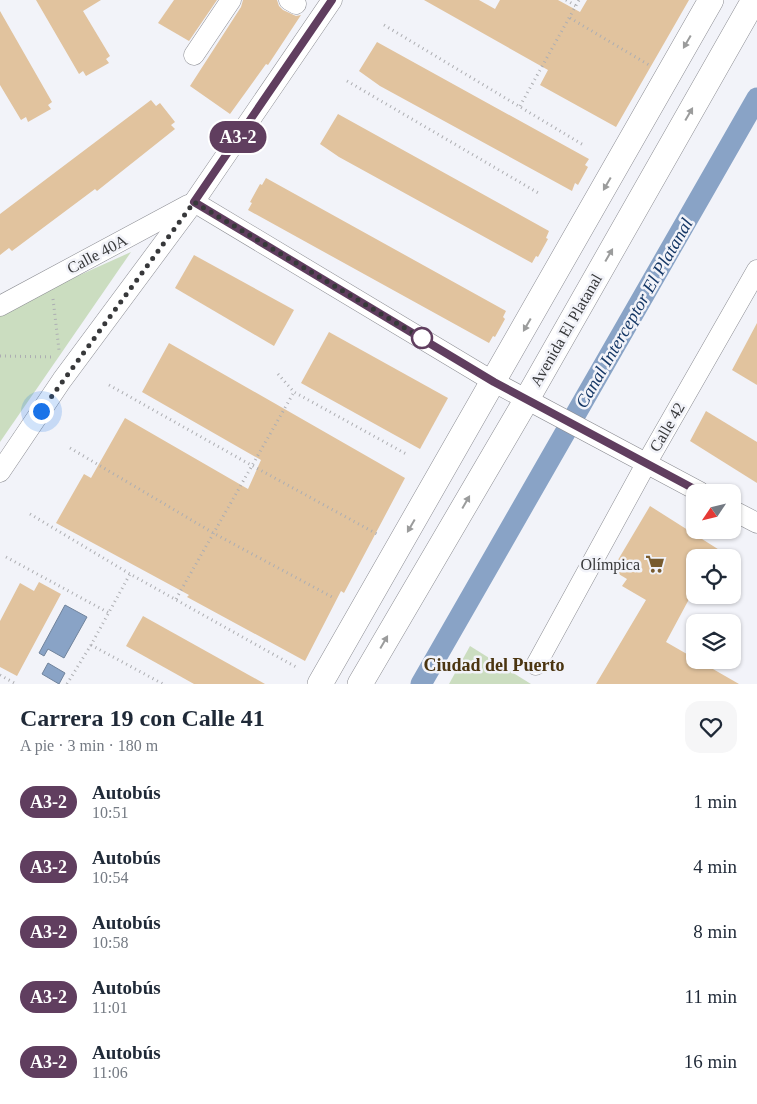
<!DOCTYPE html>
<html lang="es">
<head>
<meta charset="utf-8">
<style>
	body { margin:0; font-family:Georgia,serif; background:#f6f6f7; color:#1f2937; height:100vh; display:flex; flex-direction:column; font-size:19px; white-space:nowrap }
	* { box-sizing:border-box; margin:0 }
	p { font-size:16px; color:#747a83 }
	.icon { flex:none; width:28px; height:28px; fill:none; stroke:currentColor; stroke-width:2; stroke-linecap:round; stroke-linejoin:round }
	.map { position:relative; height:684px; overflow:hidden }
	.side { display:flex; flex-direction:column; background:#fff; flex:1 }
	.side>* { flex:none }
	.badge { padding:0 10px; border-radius:16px; font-size:18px; line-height:32px }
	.needle { width:32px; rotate:235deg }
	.controls { position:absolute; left:686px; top:484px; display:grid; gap:10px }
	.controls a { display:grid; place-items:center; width:55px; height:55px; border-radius:10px; background:#fff; box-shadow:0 1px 4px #0004; font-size:25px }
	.you { position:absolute; width:25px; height:25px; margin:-12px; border:4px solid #fff; border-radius:50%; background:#1a73e8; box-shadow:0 0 0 8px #1a73e833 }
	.map>.badge { position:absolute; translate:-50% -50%; box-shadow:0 0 0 2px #fff }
	.round { display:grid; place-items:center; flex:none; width:52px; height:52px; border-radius:15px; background:#f6f6f7 }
	.summary { display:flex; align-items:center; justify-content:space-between; height:85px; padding:0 20px }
	h1 { font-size:24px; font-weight:700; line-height:38px }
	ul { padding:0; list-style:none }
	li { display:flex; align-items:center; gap:15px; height:65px; padding:0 20px }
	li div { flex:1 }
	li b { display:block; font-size:19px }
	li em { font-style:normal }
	li .badge { min-width:55px; font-weight:700; text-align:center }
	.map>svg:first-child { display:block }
	.green { fill:#cbddc0 }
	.water { fill:#89a3c6; stroke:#70839c }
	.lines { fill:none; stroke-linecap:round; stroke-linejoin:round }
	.canal { stroke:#89a3c6; stroke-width:21 }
	.building { fill:#e1c39e }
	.minor-casing { stroke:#8c8d93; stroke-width:21 }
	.major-casing { stroke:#8c8d93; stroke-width:26 }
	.path { stroke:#adaeb2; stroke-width:3; stroke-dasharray:1 4; stroke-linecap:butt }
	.minor { stroke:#fff; stroke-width:20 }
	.major { stroke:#fff; stroke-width:25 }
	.oneway { fill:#9b9c9c }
	.line-casing { stroke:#fff; stroke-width:11 }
	.line { stroke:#603e5f; stroke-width:8 }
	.walk { stroke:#37383a; stroke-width:5; stroke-dasharray:0 9 }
	.stop-dot { fill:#fff; stroke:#603e5f; stroke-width:2.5 }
	.labels { text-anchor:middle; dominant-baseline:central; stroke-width:5; stroke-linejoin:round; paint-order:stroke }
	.street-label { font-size:16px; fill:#37383a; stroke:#f2f3f9 }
	.poi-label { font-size:16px; fill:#37383a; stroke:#f2f3f9; text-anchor:end }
	.water-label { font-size:18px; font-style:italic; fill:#163866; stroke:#f2f3f9 }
	.neighbourhood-label { font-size:18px; font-weight:bold; fill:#4b3511; stroke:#f2f3f9 }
</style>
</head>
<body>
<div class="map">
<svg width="757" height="684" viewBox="0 0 757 684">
	<rect width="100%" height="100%" fill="#f2f3f9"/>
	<!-- green -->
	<g class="green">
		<path d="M131,252l-131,190v-126l51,-28z"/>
		<path d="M470,646l61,38h-82z"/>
	</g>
	<!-- water -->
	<g class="water">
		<path d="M65,605l22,12 -23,41 -16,-9 -4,7 -5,-3z"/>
		<path d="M48,663l17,10 -6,11 -17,-10z"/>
	</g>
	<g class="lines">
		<!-- canal -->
		<path class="canal" d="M421,684l336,-586"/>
	</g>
	<!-- building -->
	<g class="building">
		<path d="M36,0h65l-18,11 27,45 -4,3 3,4 -23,13 -3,-5 -4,3z"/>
		<path d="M174,0h43l-28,41 -31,-18z"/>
		<path d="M243,0h34l2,6 4,4 13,6 5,-1 -33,50 -2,-1 -36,50 -40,-28 51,-79z"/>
		<path d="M424,0h55l16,9 5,-9h58l22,12 7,-12h102l-73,127 -76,-42 8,-15z"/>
		<path d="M0,11l52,91 -4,3 3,4 -23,13 -2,-5 -5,3 -21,-35z"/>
		<path d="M377,42l212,117 -4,6 3,2 -10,18 -3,-2 -3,8 -192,-105 -21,-15z"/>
		<path d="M151,100l5,6 4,-3 15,19 -4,3 4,4 -78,62 -2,-2 -83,62 -3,-3 -9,7v-41z"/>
		<path d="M338,114l211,117 -3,7 2,1 -10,18 -2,-1 -4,7 -193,-106 -19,-13z"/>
		<path d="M266,178l240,133 -3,6 2,2 -10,18 -2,-1 -4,7 -241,-133 4,-7 -2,-1 10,-18 2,1z"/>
		<path d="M194,255l100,55 -20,36 -99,-58z"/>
		<path d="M757,323v62l-25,-15z"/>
		<path d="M329,332l119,66 -28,51 -119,-66z"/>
		<path d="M169,343l236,135 -61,115 -3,-2 -36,70 -118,-64 2,-2 -133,-72 28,-49 7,4 34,-60 123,71 13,-29 -119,-68z"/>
		<path d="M706,411l51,31v41l-67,-42z"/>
		<path d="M650,506l82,52h-37v30l-29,54 73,42h-143l50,-84 -24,-14 5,-7 -15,-9z"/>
		<path d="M39,582l22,12 -44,82 -17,-9v-46l20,-38 14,8z"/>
		<path d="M143,616l122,68h-71l-68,-38z"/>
	</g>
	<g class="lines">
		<!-- minor casing -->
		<g class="minor-casing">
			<g id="minor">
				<path d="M289,0l7,4"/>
				<path d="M194,55l37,-55"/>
				<path d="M194,202l300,180 206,110"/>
				<path d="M0,306l188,-101"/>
				<path d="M0,472l62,-92 132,-178 138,-202"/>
				<path d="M732,510l25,13"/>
				<path d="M536,665l110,-201 111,-194"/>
			</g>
		</g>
		<!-- major casing -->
		<g class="major-casing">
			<g id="major">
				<path d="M320,684l391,-684"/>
				<path d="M360,684l167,-285 227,-399"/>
			</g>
		</g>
		<!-- path -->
		<g class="path">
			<path d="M566,0l10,6"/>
			<path d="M570,18l79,47"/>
			<path d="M384,25l201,121"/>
			<path d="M347,81l193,113"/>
			<path d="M520,106l59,-106"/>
			<path d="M53,299l6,51"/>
			<path d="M0,356l54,1"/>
			<path d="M278,374l16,18 114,63"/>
			<path d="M109,385l142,80 126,69"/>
			<path d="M70,448l145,86 119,64"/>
			<path d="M30,514l100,60 166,93"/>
			<path d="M6,557l103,56"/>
			<path d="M176,599l118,-207"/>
			<path d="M91,645l72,39"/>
			<path d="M0,675l16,9"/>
			<path d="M67,684l24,-39 39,-71"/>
		</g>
		<!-- minor -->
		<use href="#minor" class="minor"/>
		<!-- major -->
		<use href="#major" class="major"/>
	</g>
	<!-- one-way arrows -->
	<defs><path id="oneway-solid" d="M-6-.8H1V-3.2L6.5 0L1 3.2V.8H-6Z" transform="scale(1.25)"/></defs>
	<g class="oneway">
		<use href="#oneway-solid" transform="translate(687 42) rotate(120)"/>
		<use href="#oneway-solid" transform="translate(689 114) rotate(-60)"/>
		<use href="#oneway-solid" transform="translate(607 184) rotate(120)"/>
		<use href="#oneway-solid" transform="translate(609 255) rotate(-60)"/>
		<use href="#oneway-solid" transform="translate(527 325) rotate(120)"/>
		<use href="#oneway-solid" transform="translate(466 502) rotate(-60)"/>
		<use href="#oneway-solid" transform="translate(411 526) rotate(120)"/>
		<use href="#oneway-solid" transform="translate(384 642) rotate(-60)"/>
	</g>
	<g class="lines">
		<!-- line casing -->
		<g class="line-casing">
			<path id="line" d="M332,0l-138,202 300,180 206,110"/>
		</g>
		<!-- line -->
		<use href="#line" class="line"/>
		<!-- walk -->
		<path class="walk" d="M41,411l153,-209 234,140 -6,-4"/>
	</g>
	<!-- icons -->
	<defs>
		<g id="supermarket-bare" transform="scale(1.5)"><path d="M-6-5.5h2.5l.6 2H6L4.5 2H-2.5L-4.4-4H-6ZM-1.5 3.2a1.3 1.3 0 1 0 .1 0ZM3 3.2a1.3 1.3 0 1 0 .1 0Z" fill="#785b2e" stroke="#f2f3f9" stroke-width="2.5" paint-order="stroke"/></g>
	</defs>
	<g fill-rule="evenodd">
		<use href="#supermarket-bare" x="655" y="564"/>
	</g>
	<!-- markers -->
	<circle class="stop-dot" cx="422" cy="338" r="10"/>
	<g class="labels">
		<!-- street labels -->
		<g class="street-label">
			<text transform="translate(97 254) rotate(-28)">Calle 40A</text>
			<text transform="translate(566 330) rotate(-60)">Avenida El Platanal</text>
			<text transform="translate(667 427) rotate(-60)">Calle 42</text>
		</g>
		<!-- poi labels -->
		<g class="poi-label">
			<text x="640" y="564">Olímpica</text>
		</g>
		<!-- water labels -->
		<g class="water-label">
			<text transform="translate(634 313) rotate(-60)">Canal Interceptor El Platanal</text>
		</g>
		<!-- neighbourhood labels -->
		<g class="neighbourhood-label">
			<text x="494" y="665">Ciudad del Puerto</text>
		</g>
	</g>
</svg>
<div class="controls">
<a><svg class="needle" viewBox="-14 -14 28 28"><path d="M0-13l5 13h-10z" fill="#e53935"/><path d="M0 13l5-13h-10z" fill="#747a83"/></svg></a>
<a><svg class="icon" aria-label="locate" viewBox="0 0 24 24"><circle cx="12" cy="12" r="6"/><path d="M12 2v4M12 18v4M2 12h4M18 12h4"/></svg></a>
<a><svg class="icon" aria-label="layers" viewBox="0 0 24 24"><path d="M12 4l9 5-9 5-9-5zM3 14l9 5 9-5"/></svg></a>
</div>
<div class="you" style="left:41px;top:411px"></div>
<b class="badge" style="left:238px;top:137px;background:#603e5f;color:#fff">A3-2</b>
</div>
<section class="side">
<div class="summary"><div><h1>Carrera 19 con Calle 41</h1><p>A pie · 3 min · 180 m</p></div><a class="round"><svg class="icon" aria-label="heart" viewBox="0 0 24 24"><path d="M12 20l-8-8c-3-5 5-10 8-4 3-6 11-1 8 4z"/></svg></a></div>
<ul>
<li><span class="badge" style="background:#603e5f;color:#fff">A3-2</span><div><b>Autobús</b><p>10:51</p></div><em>1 min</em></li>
<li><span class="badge" style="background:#603e5f;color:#fff">A3-2</span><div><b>Autobús</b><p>10:54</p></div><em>4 min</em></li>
<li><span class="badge" style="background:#603e5f;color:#fff">A3-2</span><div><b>Autobús</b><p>10:58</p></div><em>8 min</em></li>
<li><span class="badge" style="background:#603e5f;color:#fff">A3-2</span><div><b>Autobús</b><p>11:01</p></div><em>11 min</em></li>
<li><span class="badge" style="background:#603e5f;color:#fff">A3-2</span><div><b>Autobús</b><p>11:06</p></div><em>16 min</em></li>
</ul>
</section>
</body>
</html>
